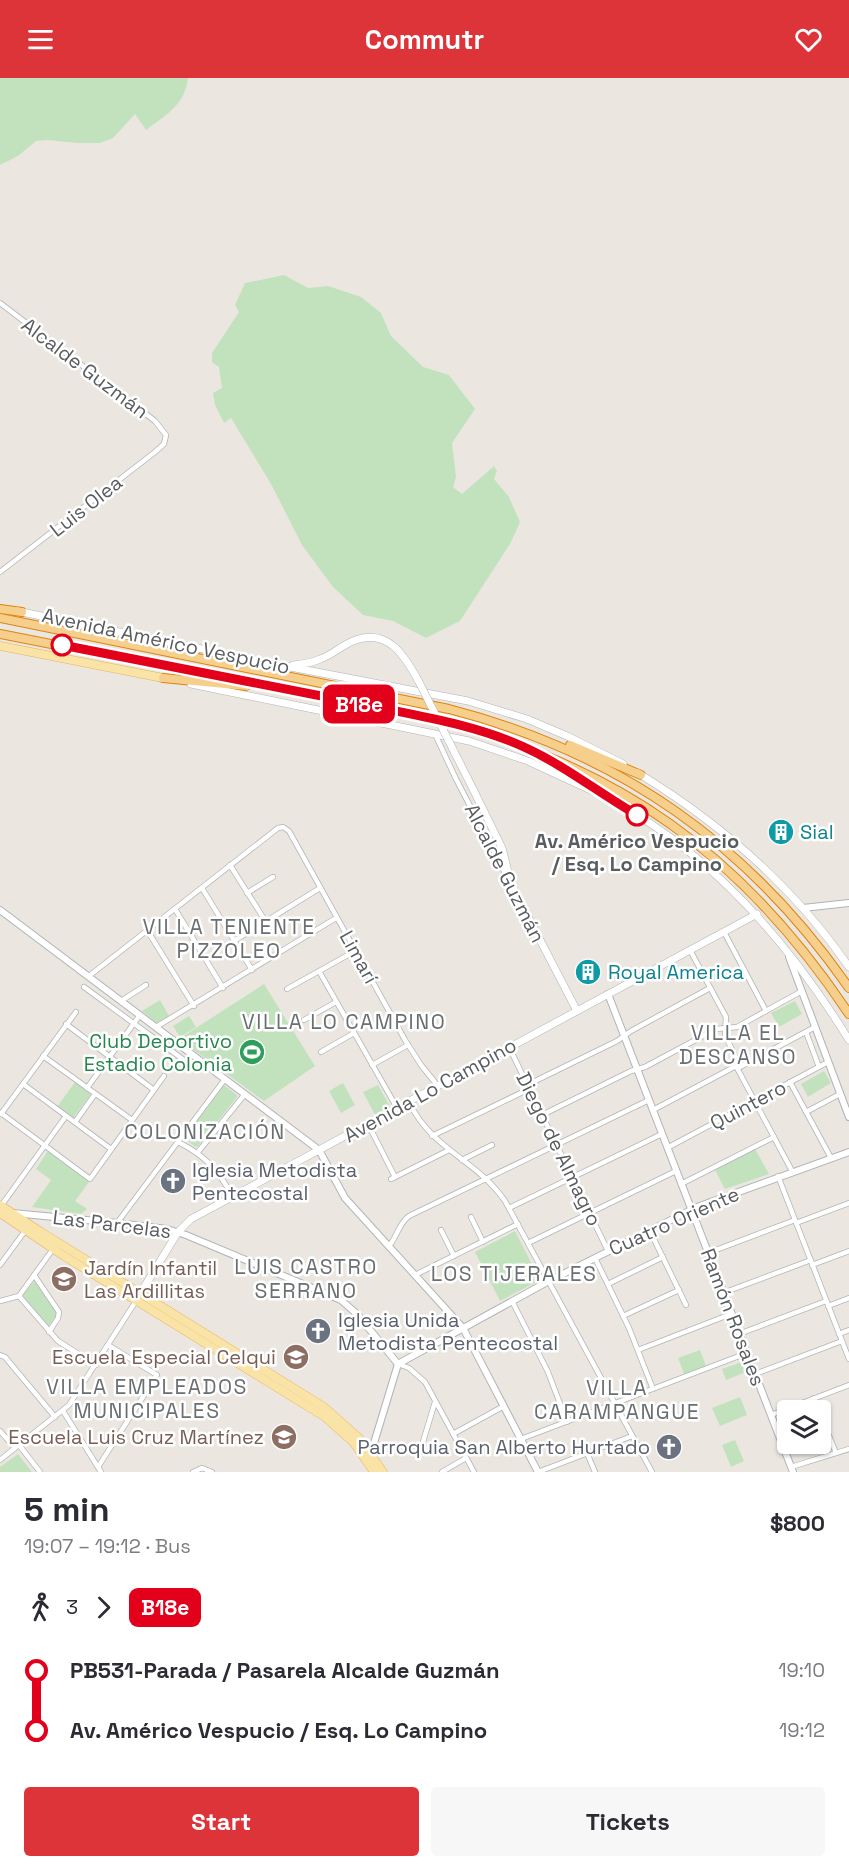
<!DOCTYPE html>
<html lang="en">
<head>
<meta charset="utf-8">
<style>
	body { margin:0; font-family:"Space Grotesk",sans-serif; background:#f7f7f7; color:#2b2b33; height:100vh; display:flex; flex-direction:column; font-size:22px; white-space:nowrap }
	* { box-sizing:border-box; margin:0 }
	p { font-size:20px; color:#7c7c81 }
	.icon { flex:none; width:33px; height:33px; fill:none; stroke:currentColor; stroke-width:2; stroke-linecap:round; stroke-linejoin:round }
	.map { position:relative; height:1394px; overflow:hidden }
	.side { display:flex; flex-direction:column; background:#fff; flex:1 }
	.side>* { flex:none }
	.badge { padding:0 12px; border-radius:9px; font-size:21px; line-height:39px }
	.tools { position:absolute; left:777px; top:1322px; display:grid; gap:12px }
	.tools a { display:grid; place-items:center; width:54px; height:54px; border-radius:6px; background:#fff; box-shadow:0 2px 4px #0004; font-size:30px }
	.map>.badge { position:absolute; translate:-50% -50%; box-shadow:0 0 0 3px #fff }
	.legs { display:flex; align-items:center; gap:9px; height:66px; padding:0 24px; font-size:20px }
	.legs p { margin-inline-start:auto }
	.summary { display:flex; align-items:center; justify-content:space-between; height:102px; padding:0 24px }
	h1 { font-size:33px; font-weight:600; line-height:45px }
	.primary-button { display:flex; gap:12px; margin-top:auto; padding:12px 24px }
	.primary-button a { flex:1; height:69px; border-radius:6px; background:#dd343a; color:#fff; font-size:24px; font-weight:600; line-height:69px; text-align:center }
	.primary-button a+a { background:#f7f7f7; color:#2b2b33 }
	ul { padding:0 24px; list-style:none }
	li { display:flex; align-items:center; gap:21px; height:60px; font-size:22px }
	li i { display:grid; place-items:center; width:9px; height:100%; margin:0 8px; background:currentColor }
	li i::after { content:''; width:15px; height:15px; margin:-8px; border:4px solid; border-radius:50%; background:#fff }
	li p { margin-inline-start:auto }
	li:first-child i { background:linear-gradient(#0000 50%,currentColor 0) }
	li:last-child i { background:linear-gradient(currentColor 50%,#0000 0) }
	header { display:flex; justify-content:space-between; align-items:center; height:78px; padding:0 24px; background:#dd343a; color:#fff; font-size:27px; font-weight:600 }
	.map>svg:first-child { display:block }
	.green { fill:#c2e2be }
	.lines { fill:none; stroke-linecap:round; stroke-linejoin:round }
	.minor-casing { stroke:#b1b4b7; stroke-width:6 }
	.tertiary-casing { stroke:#b1b4b7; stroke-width:8 }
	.secondary-casing { stroke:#b0b4b7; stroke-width:8 }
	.primary-casing { stroke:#e8b15d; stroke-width:9 }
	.motorway-casing { stroke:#dd840e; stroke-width:10 }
	.minor { stroke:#fff; stroke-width:4.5 }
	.tertiary { stroke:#fff; stroke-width:6 }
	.secondary { stroke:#fff; stroke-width:7 }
	.primary { stroke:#fae3a7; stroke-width:8 }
	.motorway { stroke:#f6cf8d; stroke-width:8 }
	.secondary-bridge-casing { stroke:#b0b4b7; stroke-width:8; stroke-linecap:butt }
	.secondary-bridge { stroke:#fff; stroke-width:7 }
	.line-1-casing { stroke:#fff; stroke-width:14 }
	.line-1 { stroke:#e2001a; stroke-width:9 }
	.stop-1-dot { fill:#fff; stroke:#e2001a; stroke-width:3 }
	.labels { text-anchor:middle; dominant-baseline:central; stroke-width:5; stroke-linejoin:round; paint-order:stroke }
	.street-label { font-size:20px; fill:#595d60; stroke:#fff }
	.culture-label { font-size:20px; fill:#0d838f; stroke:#fff; text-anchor:start }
	.stop-label { font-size:20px; font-weight:bold; fill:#595d60; stroke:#fff }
	.leisure-label { font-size:20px; fill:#27864d; stroke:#fff; text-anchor:end }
	.worship-label { font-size:20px; fill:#5b616d; stroke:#fff; text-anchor:start }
	.education-label { font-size:20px; fill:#785e54; stroke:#fff; text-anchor:end }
	.neighbourhood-label { font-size:21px; letter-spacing:1.5px; fill:#6a6f72; stroke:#fff }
</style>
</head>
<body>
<header><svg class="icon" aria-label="menu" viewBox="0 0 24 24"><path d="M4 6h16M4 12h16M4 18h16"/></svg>Commutr<svg class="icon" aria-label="heart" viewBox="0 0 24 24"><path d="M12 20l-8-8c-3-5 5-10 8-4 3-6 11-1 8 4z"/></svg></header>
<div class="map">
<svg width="849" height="1394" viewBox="0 0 849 1394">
	<rect width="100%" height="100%" fill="#ebe7e0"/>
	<!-- green -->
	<g class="green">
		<path d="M0,0h188c-3,27 -22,37 -42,52l-11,-16 -22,24 -13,5h-23l-30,-3 -11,1 -18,15 -18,9z"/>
		<path d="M284,197l24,13 20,-2 33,11 20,16 10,23 32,31 26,8 26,34 -23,34 4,34 -3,10 9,7 32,-28 3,5 -3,8 15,18 11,25 -10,22 -50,77 -34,17 -33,-17 -30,-6 -30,-28 -31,-42 -31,-61 -40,-66 -7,5 -9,-18 -2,-12 9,-5 -3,-21 -7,-5v-9l27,-41 -4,-7 10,-22z"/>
		<path d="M264,906l51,82 -51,35 -85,-62z"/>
		<path d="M160,922l9,16 -12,7 -15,-12z"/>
		<path d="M795,923l7,13 -23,13 -8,-14z"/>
		<path d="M189,938l7,11 -16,10 -7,-11z"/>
		<path d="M824,993l7,12 -23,14 -7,-13z"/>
		<path d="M75,1004l16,12 -18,24 -16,-11z"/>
		<path d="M343,1005l12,22 -14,8 -12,-22z"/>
		<path d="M224,1007l13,10v2l-39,49 -3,1 -11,-10z"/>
		<path d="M378,1007l12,22 -15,8 -12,-23z"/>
		<path d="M755,1071l14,25 -44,15 -10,-19z"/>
		<path d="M48,1073l41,31 -14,19 12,8 -6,5 -49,-7 19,-27 -15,-11z"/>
		<path d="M515,1153l25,49 -40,21 -25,-49z"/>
		<path d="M35,1203l21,28v7l-8,11 -26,-32z"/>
		<path d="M700,1272l6,16 -22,8 -6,-16z"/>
		<path d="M742,1284l4,10 -20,8 -4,-11z"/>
		<path d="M740,1319l7,18 -27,11 -8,-18z"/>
		<path d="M735,1362l9,21 -13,6 -9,-22z"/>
		<path d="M18,1376l14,18h-32v-5z"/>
	</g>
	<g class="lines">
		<!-- minor casing -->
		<g class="minor-casing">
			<g id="minor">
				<path d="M0,225l155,118 11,14 -2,9 -9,8 -155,120"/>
				<path d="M435,656l21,45 51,98"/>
				<path d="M230,787l36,57"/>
				<path d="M202,810l50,82"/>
				<path d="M247,815l26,-16"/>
				<path d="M175,831l48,79"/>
				<path d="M147,852l47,76"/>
				<path d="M724,854l42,79"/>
				<path d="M234,863l86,-53"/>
				<path d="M690,872l36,67 -1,18 12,25 -1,6 56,105"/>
				<path d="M319,893l78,137"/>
				<path d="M89,898l189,-148 5,-1 6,4 116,209 16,25 17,21"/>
				<path d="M84,909l104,76"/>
				<path d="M287,911l68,-38"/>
				<path d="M121,923l25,-16"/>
				<path d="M304,942l32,-18"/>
				<path d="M66,946l88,66"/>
				<path d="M156,949l180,-109"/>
				<path d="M806,954l13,35"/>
				<path d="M509,969l99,204"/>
				<path d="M321,974l33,-19"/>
				<path d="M43,978l89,64"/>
				<path d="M372,987l36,-20"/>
				<path d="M738,990l77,-41"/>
				<path d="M790,1004l41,76"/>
				<path d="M23,1006l88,65"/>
				<path d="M527,1007l90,-44 14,-10 79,-43"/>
				<path d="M87,1010l53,-73"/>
				<path d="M409,1024c23,48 68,58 96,99l147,271"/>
				<path d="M653,1032l83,-44"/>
				<path d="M806,1034l34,-18"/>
				<path d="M1,1035l89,66 74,-103"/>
				<path d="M1,1036l75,-102"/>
				<path d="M542,1037l89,-44 14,-4 71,-38 21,-2 65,-36"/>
				<path d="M75,1044l20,-28"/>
				<path d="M368,1046l27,53"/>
				<path d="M432,1058l97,-47"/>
				<path d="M178,1064c28,14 40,28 55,55"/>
				<path d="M667,1070l161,-86"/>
				<path d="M198,1074l47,-58"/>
				<path d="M462,1082l30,-15"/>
				<path d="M778,1098l71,183"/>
				<path d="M391,1101l58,-29"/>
				<path d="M681,1106l93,-47"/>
				<path d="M1,1128l65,-90"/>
				<path d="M509,1130l153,-74"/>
				<path d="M471,1139l12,25"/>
				<path d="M117,1145l108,-144"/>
				<path d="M796,1145l53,-20"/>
				<path d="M441,1152l13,26"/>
				<path d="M650,1153l36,74"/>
				<path d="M528,1165l148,-72"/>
				<path d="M389,1168c8,-9 10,-23 20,-30l240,-116"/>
				<path d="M708,1175l87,-33"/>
				<path d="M595,1180l34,70 24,61"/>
				<path d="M0,1187l25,-34"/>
				<path d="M812,1187l37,-14"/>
				<path d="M34,1197l25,37 -1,6 -9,14"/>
				<path d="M415,1197l103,-51"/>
				<path d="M608,1206l55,-27"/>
				<path d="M723,1215l88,-33"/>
				<path d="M19,1218l39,45 38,24"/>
				<path d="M0,1223l19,-5 34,-47"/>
				<path d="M512,1223l36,71 19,50"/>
				<path d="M828,1228l21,-8"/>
				<path d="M623,1238l56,-26"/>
				<path d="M739,1256l87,-33"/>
				<path d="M839,1256l10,-4"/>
				<path d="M638,1272l93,-36"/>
				<path d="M0,1277l5,2 50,60"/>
				<path d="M398,1286l11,4 16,14 49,90"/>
				<path d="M755,1296l87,-33"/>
				<path d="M814,1320l5,12"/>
				<path d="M63,1333l38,61"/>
				<path d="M820,1336l16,39"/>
				<path d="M771,1337l78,-30"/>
				<path d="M0,1353l15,17"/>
				<path d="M453,1356l51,-28"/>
				<path d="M521,1361l226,-86"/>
				<path d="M19,1367l21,27"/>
				<path d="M422,1367l13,-43"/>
				<path d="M587,1375l8,19"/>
				<path d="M0,1382l69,-55 67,-104"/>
				<path d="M98,1389l59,-92 -49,-30"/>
				<path d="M791,1389l58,-18"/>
				<path d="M193,1394l9,-4 10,4"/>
				<path d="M442,1394l24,-14"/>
				<path d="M538,1394l94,-36"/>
			</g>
		</g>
		<!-- tertiary casing -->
		<g class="tertiary-casing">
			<g id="tertiary">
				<path d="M803,830l46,-5"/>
				<path d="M0,832l319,240 26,48 118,130 75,144"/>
				<path d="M789,879l60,160"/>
				<path d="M608,916l185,478"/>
				<path d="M13,1135l104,10 50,6 19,6 155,65 16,14 41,50"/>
				<path d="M371,1375l27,-89 149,-82 150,-75 152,-55"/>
			</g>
		</g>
		<!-- secondary casing -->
		<g class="secondary-casing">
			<g id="secondary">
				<path d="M17,533l268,55 183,35 59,18 40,17 56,28"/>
				<path d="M293,587c9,-1 19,-2 27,-6 12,-4 21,-13 33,-18 35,-14 52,15 66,41"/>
				<path d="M191,606l278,57 59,20 65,30"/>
				<path d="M638,695c82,50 156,114 211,194"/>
				<path d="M473,711l29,59 9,36 66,127"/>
				<path d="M611,722c102,54 178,143 238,240"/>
				<path d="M140,1216l38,-62 13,-13 566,-305"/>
			</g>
		</g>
		<!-- primary casing -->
		<g class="primary-casing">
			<g id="primary">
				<path d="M0,568l163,32"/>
				<path d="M0,1127l41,27 283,175 36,32 23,33"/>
				<path d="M0,1135l64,43 261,161 29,26 20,29"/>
			</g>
		</g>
		<!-- motorway casing -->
		<g class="motorway-casing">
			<g id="motorway">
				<path d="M0,531l22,3"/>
				<path d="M0,540l449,91c170,44 300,135 400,279"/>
				<path d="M0,556l431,85c186,45 312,136 418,295"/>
				<path d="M163,600l83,8"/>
				<path d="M570,667l71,30"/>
				<path d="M561,688l52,35"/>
			</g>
		</g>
		<!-- minor -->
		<use href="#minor" class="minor"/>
		<!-- tertiary -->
		<use href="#tertiary" class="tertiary"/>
		<!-- secondary -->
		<use href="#secondary" class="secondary"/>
		<!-- primary -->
		<use href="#primary" class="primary"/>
		<!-- motorway -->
		<use href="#motorway" class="motorway"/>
		<!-- secondary-bridge casing -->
		<g class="secondary-bridge-casing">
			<path id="secondary-bridge" d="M419,604l54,107"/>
		</g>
		<!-- secondary-bridge -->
		<use href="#secondary-bridge" class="secondary-bridge"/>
	</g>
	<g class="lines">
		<!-- line-1 casing -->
		<g class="line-1-casing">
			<path id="line-1" d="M62,567c98,20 197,38 295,58 55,12 115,20 167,44 40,18 75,46 113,68"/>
		</g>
		<!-- line-1 -->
		<use href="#line-1" class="line-1"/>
	</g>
	<!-- icons -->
	<defs>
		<g id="building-disc" transform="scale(1.35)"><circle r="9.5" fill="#0f9aa8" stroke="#fff"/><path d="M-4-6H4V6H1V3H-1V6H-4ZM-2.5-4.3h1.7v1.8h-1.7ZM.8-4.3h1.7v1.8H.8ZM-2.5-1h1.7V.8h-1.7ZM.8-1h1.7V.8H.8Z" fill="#fff"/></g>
		<g id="stadium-disc" transform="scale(1.35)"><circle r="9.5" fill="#2e9e5b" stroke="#fff"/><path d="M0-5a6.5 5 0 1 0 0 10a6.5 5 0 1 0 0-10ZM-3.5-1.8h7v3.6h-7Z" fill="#fff"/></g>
		<g id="church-disc" transform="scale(1.35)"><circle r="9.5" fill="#6b7280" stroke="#fff"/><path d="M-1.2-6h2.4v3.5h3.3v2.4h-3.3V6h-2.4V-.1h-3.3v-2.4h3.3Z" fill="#fff"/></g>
		<g id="school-disc" transform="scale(1.35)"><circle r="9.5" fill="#8d6e63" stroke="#fff"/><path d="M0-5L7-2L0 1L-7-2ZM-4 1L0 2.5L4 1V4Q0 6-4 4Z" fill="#fff"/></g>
	</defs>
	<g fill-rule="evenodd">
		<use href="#building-disc" x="781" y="754"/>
		<use href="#building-disc" x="588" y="894"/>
		<use href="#stadium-disc" x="252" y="974"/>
		<use href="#church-disc" x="173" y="1103"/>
		<use href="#school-disc" x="64" y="1201"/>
		<use href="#church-disc" x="318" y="1253"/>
		<use href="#school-disc" x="296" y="1279"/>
		<use href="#school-disc" x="284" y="1359"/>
		<use href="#church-disc" x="669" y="1369"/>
	</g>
	<!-- markers -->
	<g class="stop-1-dot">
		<circle cx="62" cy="567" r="10"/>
		<circle cx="637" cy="737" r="10"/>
	</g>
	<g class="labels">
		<!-- street labels -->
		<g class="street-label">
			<text transform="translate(85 290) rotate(37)">Alcalde Guzmán</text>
			<text transform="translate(86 428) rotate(-38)">Luis Olea</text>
			<text transform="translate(166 563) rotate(12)">Avenida Américo Vespucio</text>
			<text transform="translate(505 795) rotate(63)">Alcalde Guzmán</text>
			<text transform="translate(359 879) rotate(61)">Limarí</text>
			<text transform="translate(430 1012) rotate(-29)">Avenida Lo Campino</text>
			<text transform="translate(748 1027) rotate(-28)">Quintero</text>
			<text transform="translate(559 1071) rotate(64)">Diego de Almagro</text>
			<text transform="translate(674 1143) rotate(-24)">Cuatro Oriente</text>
			<text transform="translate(112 1146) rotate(7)">Las Parcelas</text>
			<text transform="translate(733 1239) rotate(69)">Ramón Rosales</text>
		</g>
		<!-- culture labels -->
		<g class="culture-label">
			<text x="800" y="754">Sial</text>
			<text x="608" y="894">Royal America</text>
		</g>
		<!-- stop labels -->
		<g class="stop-label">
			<text x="637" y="763">Av. Américo Vespucio<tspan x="637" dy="23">/ Esq. Lo Campino</tspan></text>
		</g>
		<!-- leisure labels -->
		<g class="leisure-label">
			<text x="232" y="963">Club Deportivo<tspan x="232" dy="23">Estadio Colonia</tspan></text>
		</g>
		<!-- worship labels -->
		<g class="worship-label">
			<text x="192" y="1092">Iglesia Metodista<tspan x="192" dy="23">Pentecostal</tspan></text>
			<text x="338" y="1242">Iglesia Unida<tspan x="338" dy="23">Metodista Pentecostal</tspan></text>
			<text x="650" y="1369" text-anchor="end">Parroquia San Alberto Hurtado</text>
		</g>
		<!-- education labels -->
		<g class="education-label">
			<text x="84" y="1190" text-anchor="start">Jardín Infantil<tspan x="84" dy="23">Las Ardillitas</tspan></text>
			<text x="276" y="1279">Escuela Especial Celqui</text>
			<text x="264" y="1359">Escuela Luis Cruz Martínez</text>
		</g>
		<!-- neighbourhood labels -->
		<g class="neighbourhood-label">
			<text x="229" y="848">VILLA TENIENTE<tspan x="229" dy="24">PIZZOLEO</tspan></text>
			<text x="344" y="943">VILLA LO CAMPINO</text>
			<text x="738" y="954">VILLA EL<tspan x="738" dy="24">DESCANSO</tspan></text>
			<text x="205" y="1053">COLONIZACIÓN</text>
			<text x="306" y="1188">LUIS CASTRO<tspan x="306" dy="24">SERRANO</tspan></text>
			<text x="514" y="1195">LOS TIJERALES</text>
			<text x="147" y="1308">VILLA EMPLEADOS<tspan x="147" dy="24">MUNICIPALES</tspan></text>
			<text x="617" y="1309">VILLA<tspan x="617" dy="24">CARAMPANGUE</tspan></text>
		</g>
	</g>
</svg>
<div class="tools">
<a><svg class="icon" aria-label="layers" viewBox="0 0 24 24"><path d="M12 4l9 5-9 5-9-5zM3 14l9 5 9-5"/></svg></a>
</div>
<b class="badge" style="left:359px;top:626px;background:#e2001a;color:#fff">B18e</b>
</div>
<section class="side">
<div class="summary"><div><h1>5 min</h1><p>19:07 – 19:12 · Bus</p></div><b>$800</b></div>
<div class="legs"><svg class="icon" aria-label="walk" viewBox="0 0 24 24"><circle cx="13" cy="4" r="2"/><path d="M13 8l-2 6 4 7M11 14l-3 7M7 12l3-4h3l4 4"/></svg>3<svg class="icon" aria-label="forward" viewBox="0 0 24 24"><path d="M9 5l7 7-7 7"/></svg><b class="badge" style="background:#e2001a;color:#fff">B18e</b></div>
<ul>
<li><i style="color:#e2001a"></i><b>PB531-Parada / Pasarela Alcalde Guzmán</b><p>19:10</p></li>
<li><i style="color:#e2001a"></i><b>Av. Américo Vespucio / Esq. Lo Campino</b><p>19:12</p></li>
</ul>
<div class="primary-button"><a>Start</a><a>Tickets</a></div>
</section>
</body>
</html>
